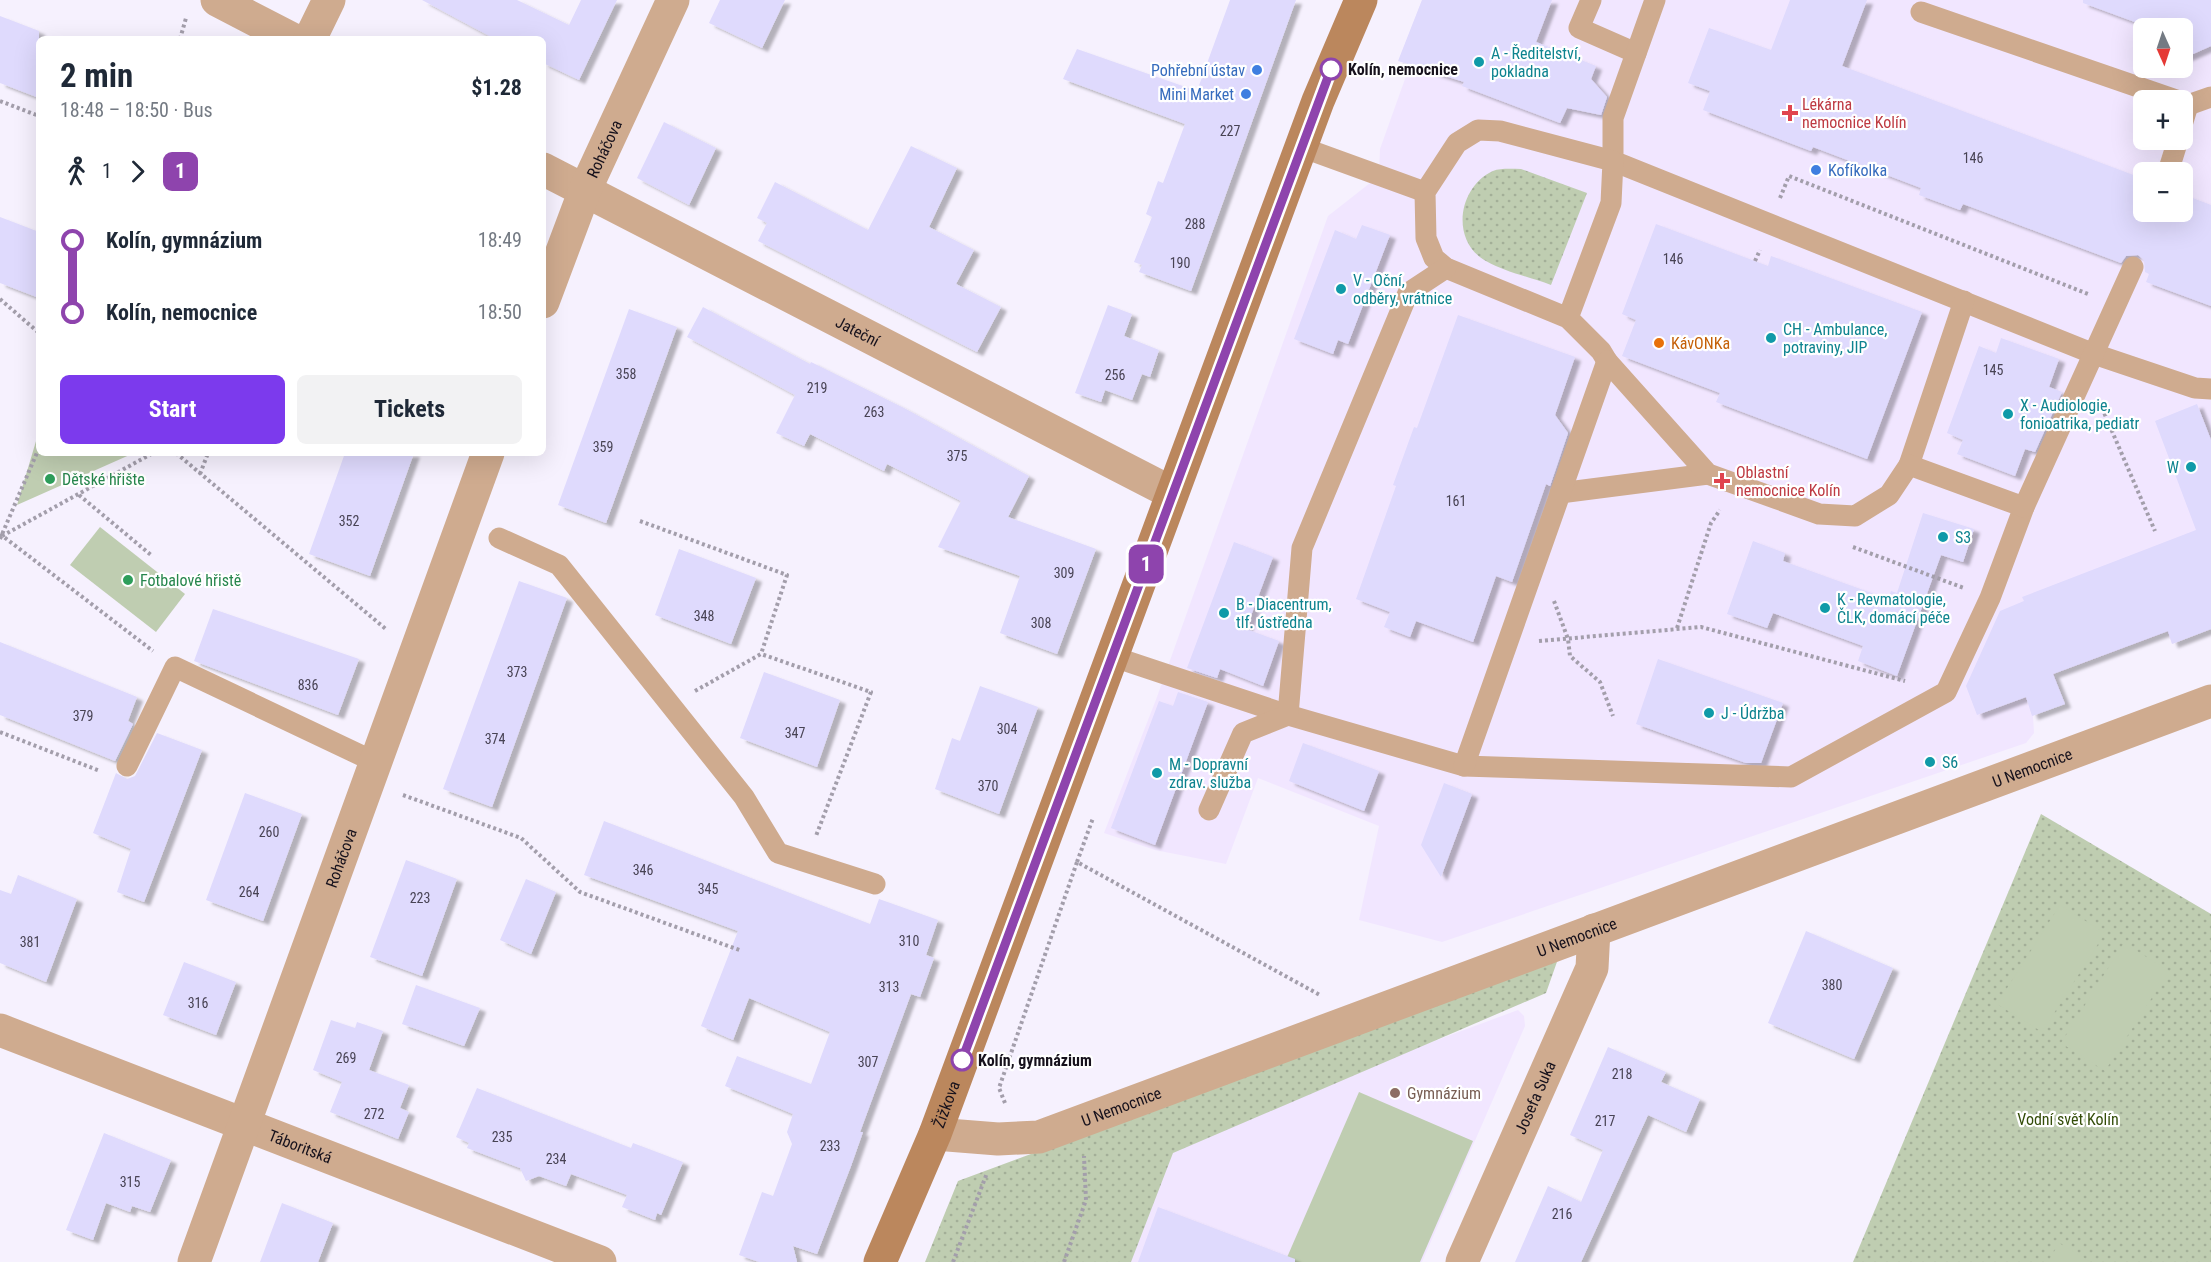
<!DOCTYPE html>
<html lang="en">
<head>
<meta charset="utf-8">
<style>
	body { margin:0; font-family:"Roboto Condensed",sans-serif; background:#f2f2f3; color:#1f2937; height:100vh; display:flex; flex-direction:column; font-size:22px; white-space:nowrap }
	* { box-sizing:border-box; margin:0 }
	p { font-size:20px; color:#747a83 }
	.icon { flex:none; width:33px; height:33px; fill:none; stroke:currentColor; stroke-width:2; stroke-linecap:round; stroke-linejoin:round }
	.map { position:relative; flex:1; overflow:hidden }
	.panel { position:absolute; left:36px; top:36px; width:510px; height:420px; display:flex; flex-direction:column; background:#fff; border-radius:9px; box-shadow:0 6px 24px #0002 }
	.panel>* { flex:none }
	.badge { padding:0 12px; border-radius:9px; font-size:21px; line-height:39px }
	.needle { width:39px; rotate:177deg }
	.buttons { position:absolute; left:2133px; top:18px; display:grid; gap:12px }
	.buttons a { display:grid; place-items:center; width:60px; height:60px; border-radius:9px; background:#fff; box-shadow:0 6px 24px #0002; font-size:30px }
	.map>.badge { position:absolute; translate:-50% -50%; box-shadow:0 0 0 3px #fff }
	.legs { display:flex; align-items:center; gap:9px; height:66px; padding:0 24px; font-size:20px }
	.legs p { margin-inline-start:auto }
	.headline { display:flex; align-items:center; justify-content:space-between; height:102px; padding:0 24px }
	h1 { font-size:33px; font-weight:700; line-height:45px }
	.cta { display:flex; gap:12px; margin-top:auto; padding:12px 24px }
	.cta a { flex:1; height:69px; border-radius:9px; background:#7c3aed; color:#fff; font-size:24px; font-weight:700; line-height:69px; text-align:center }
	.cta a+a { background:#f2f2f3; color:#1f2937 }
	ul { padding:0 24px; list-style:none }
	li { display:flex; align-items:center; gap:21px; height:72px; font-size:22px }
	li i { display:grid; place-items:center; width:9px; height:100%; margin:0 8px; background:currentColor }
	li i::after { content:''; width:15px; height:15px; margin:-8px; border:4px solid; border-radius:50%; background:#fff }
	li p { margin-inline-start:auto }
	li:first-child i { background:linear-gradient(#0000 50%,currentColor 0) }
	li:last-child i { background:linear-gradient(currentColor 50%,#0000 0) }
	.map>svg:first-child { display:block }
	.built { fill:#f1e6ff; fill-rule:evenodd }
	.park { fill:url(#park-dots) }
	.pitch { fill:#bfcdb1 }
	.building { fill:#dfdafd; filter:url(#shadow) }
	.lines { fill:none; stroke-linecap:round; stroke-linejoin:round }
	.path { stroke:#a39eab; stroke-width:4; stroke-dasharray:3 3; stroke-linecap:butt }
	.lane { stroke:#cfab8f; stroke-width:21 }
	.street { stroke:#cfab8f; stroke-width:33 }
	.secondary { stroke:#bb875d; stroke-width:33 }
	.line-1-casing { stroke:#fff; stroke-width:14 }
	.line-1 { stroke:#8e44ad; stroke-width:9 }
	.culture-dot { fill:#0f9aa8; stroke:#fff; stroke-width:2 }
	.stop-1-dot { fill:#fff; stroke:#8e44ad; stroke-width:3 }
	.shop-dot { fill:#3f7fe0; stroke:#fff; stroke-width:2 }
	.health-dot { fill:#e0444e; stroke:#fff; stroke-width:2 }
	.food-dot { fill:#e8710a; stroke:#fff; stroke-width:2 }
	.leisure-dot { fill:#2e9e5b; stroke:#fff; stroke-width:2 }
	.education-dot { fill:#8d6e63; stroke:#fff; stroke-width:2 }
	.labels { text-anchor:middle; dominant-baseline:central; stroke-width:4.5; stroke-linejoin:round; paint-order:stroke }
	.number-label { font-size:14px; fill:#484354 }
	.culture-label { font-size:16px; fill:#0d838f; stroke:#fff; text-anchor:start }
	.stop-label { font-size:16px; font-weight:bold; fill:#16111c; stroke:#fff; text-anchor:start }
	.shop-label { font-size:16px; fill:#366cbe; stroke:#fff; text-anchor:end }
	.health-label { font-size:16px; fill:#be3a42; stroke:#fff; text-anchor:start }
	.street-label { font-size:16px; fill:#16111c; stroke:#fff }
	.food-label { font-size:16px; fill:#c56008; stroke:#fff; text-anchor:start }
	.leisure-label { font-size:16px; fill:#27864d; stroke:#fff; text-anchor:start }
	.education-label { font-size:16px; fill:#785e54; stroke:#fff; text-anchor:start }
	.park-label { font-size:16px; fill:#344d09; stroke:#fff }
</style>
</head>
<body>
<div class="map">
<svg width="2211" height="1262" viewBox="0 0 2211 1262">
	<defs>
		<pattern id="park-dots" width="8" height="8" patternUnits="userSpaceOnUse" patternTransform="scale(1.5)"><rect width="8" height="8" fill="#bfcdb1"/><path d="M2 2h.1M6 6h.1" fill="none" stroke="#a3af98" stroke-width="1.8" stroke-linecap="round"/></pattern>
		<filter id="shadow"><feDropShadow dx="6" dy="4" stdDeviation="1.5" flood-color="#0004"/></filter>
	</defs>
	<rect width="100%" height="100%" fill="#f6f1fe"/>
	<!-- built -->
	<g class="built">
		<path d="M1422,0h789v629l-39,15 -5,-12 -113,42 11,30 -32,12 1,17 -8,10 -584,199 -83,-22 20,-94 -121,-48 -32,86 -71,-14 -51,-17 53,-136 171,-481 51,-40 1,-27 30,-84 -11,-5zM2144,28h38v40h-38zM2144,100h38v40h-38zM2144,172h38v40h-38z"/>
		<path d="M1518,1010l6,6 1,10 -103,236h-301l-7,-102z"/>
	</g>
	<!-- park -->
	<g class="park">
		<path d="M1521,169l66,24 -36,92c-21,-8 -46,-13 -65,-24 -36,-20 -28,-74 7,-90 7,-3 19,-2 28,-2z"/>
		<path d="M2041,814l170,100v348h-358z"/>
		<path d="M1558,959l-12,34 -373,160 -42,109h-206l33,-81z"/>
	</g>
	<!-- pitch -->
	<g class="pitch">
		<path d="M39,431v22h95l-117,52z"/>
		<path d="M100,527l85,67 -29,38 -86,-67z"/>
		<path d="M2060,905l45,28 -63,99 -45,-28z"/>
		<path d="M2124,943l45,28 -64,100 -44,-28z"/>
		<path d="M1359,1092l114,49 -53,121h-135z"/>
		<path d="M2059,1243l32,19h-43z"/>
	</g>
	<!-- building -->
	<g class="building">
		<path d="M422,0h95l52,25 12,-25h36l-38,80 -36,-17v-24h-48z"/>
		<path d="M720,0h65l-23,48 -53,-25z"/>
		<path d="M1230,0h66l-105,291 -52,-19 3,-7 -8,-3 18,-45 -6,-3 12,-33 5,2 22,-59 -122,-45 14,-30 120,42z"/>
		<path d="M1422,0h130l-16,42 60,24 -5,13 16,18 -6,18 -34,-7 -7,15 -98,-37 2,-4 -66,-21z"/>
		<path d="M1790,0h77l-25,66 302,113v33h38v-18l29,11v101l-65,-24 3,-8 -4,-2 -1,-12 -6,-5 -12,1 -5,7 -158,-59 -3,6 -41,-15 2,-7 -108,-41 -2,4 -108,-41 7,-19 -22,-8 21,-55 62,22z"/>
		<path d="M2083,0h128v46l-27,12 -2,-30h-31l-68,-25z"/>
		<path d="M0,16l39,15v67l-39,-15z"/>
		<path d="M664,122l52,26 -27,57 -52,-27z"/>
		<path d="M911,146l46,22 -28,59 45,23 -18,34 45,23 -24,45 -219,-111 9,-18 -10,-5 18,-36 93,48z"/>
		<path d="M0,217l39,15v66l-39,-15z"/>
		<path d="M1656,224l112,42 3,-10 151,56 -55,147 -151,-57 4,-9 -98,-37 14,-36 -14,-6z"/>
		<path d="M1362,225l28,10 -42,109 -10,-4 -5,14 -39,-15 41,-109 21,9z"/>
		<path d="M1108,305l24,9 -8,22 35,14 -9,27 -8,-3 -10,26 -27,-10 -4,12 -26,-9z"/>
		<path d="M703,307l107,57 1,-2 93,46 125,68 -21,41 88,32 -39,105 -57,-21 20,-57 -82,-29 23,-46 -74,-37 -3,7 -74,-37 -6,12 -28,-13 19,-38 -108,-58z"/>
		<path d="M629,309l48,18 -71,196 -48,-18z"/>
		<path d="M1458,315l117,42 -20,58 13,18 -18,53 -4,-2 -34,98 -16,-6 -23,66 -57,-21 -6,16 -26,-10 6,-15 -34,-13 40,-113 -3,-1 21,-58 3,1z"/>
		<path d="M2001,338l58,21 -10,28 13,5 -27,60 -10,-3 -10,27 -58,-22 6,-14 -16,-7 32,-87 17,7z"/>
		<path d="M2197,404l14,36v189l-39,15 -4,-13 -115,43 12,30 -33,12 -6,-19 -49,18 -11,-29 34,-75 24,-10 -2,-4 174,-67 -41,-109z"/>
		<path d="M345,453h69l-44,123 -61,-22z"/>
		<path d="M1923,513l51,16 -11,33 -22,-7 -44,121 -39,-15 5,-15 -90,-33 -6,15 -40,-14 26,-73 32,12 -2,8 105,38 3,-8 6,2z"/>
		<path d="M1234,542l39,15 -27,72 33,12 -16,45 -43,-17 -3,9 -30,-10z"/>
		<path d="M679,549l77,29 -25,66 -76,-29z"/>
		<path d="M519,581l48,17 -75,209 -49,-18z"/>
		<path d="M213,609l146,50 -21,56 -144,-54z"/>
		<path d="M0,642l137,55 -9,24 5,3 -18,37 -115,-46z"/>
		<path d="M1658,659l125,44 -22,60h-15l-110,-39z"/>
		<path d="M764,672l76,28 -23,67 -77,-29z"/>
		<path d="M980,686l58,21 -39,107 -64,-25 17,-51 8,3z"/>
		<path d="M1178,692l30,10 -53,143 -44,-17 48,-127 14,5z"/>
		<path d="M157,733l45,17 -58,152 -27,-10 14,-43 -38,-16 23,-60 11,6 8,-3z"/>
		<path d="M1303,743l76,28 -15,40 -75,-30z"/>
		<path d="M1444,783l28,11 -31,83 -20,-32z"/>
		<path d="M245,793l57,21 -39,107 -57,-21z"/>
		<path d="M604,821l266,103 9,-25 59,21 -12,35 8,3 -14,39 -9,-3 -51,138h3l-12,34 -34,88 -24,-8 4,16h-38l-20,-7 23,-63 11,4 19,-52 -5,-12 6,-18 -68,-28 12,-30 74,28 19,-52 -81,-34 -16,42 -32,-14 37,-95 -154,-56z"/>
		<path d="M406,860l51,19 -35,97 -52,-19z"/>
		<path d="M18,875l59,24 -31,83 -46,-19v-73l11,4z"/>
		<path d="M526,879l30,13 -25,62 -31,-14z"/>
		<path d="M1806,931l87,37 -39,91 -86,-36z"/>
		<path d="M184,962l52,20 -20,53 -53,-20z"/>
		<path d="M416,985l64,23 -16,38 -62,-22z"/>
		<path d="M331,1020l24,8 2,-6 26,9 -14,39 40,15 -9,23 9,4 -11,27 -68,-27 12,-30 -29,-12z"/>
		<path d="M1608,1047l58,25 -5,10 39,17 -14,33 -38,-17 -67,147h-66l33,-76 33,16 22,-52 -33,-15z"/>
		<path d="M477,1088l154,60 2,-5 50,19 -22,53 -4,-2 -2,7 -33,-13 5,-12 -56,-21 -5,12 -27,-10 -13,5 -6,-13 -53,-20 2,-5 -13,-6z"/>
		<path d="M104,1133l67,27 -21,52 -18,-6 -2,6 -24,-9 -13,37 -27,-10z"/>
		<path d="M282,1203l51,20 -15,39h-58z"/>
		<path d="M1158,1207l137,52v3h-157z"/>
	</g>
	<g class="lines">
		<!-- path -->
		<g class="path">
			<path d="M180,39l6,-21"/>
			<path d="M0,101l39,15"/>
			<path d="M1780,198l9,-22 299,118"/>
			<path d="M1755,261l5,-11"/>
			<path d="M0,299l39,34"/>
			<path d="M2102,408l53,123"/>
			<path d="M176,453l211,177"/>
			<path d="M200,474l8,-21"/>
			<path d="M79,495l72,60"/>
			<path d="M640,521l147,54 -26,79"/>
			<path d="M0,534l153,117"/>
			<path d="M2,536l151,-83"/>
			<path d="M0,539l39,-91"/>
			<path d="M1853,547l111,41"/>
			<path d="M1554,601l14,38 2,17 30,26 13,34"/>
			<path d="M1677,628l34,-105 9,-13"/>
			<path d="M1539,641l162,-14 204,54"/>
			<path d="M695,691l66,-37 110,38 -55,144"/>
			<path d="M0,732l100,39"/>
			<path d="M403,795l118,43 59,54 162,59"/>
			<path d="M1077,862l16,-44"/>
			<path d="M1005,1103l-6,-15 78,-226 243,133"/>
			<path d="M953,1262l34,-89"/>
			<path d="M1064,1262l22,-62 -2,-44"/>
		</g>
		<!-- lane -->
		<g class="lane">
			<path d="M1591,0l-12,28 57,25"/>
			<path d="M1655,0l-42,118v43l481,193 101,34 16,1"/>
			<path d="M1921,12l255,88"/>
			<path d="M2182,103l6,2 23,-8"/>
			<path d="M2182,125l6,-20"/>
			<path d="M1301,147l124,45"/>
			<path d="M2168,172l10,-32"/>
			<path d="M1568,318l43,-115 2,-42 -113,-30 -22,-1 -21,13 -32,49 1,46 8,20 12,10 122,50 33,33 6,10"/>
			<path d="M1909,465l55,-164"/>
			<path d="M1560,493l148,-19"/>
			<path d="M499,538l60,27 185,232 34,56 97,31"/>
			<path d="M1111,656l177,59 176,51 327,11 155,-85 44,-94 34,-91"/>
			<path d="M127,766l48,-99 200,95"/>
			<path d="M1464,766l143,-405 101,113 111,40 36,2 34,-21 20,-30 115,42 109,-240"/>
			<path d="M1209,810l34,-77 45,-18 14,-167 106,-255 38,-25"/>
		</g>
		<!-- street -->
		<g class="street">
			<path d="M217,0l75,39"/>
			<path d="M310,39l19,-39"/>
			<path id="s1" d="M543,169l629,324"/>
			<path id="s2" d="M543,302l42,-112 88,-190"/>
			<path id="s3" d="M0,1030l600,232"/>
			<path id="s4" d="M935,1134l63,5 41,-2 1172,-436"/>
			<path id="s5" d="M194,1262l294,-809"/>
			<path id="s6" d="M1462,1262l130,-294 2,-38"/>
		</g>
		<!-- secondary -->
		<path class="secondary" id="s7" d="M880,1262l55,-128 383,-1033 43,-101"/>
	</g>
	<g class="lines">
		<!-- line-1 casing -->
		<g class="line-1-casing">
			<path id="line-1" d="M962,1060l369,-991"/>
		</g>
		<!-- line-1 -->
		<use href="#line-1" class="line-1"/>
	</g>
	<!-- markers -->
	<g class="culture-dot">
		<circle cx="1479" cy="62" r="6"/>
		<circle cx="1341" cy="289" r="6"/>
		<circle cx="1771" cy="338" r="6"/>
		<circle cx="2008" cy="414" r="6"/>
		<circle cx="2191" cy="467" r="6"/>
		<circle cx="1943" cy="537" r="6"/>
		<circle cx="1825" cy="608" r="6"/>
		<circle cx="1224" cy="613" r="6"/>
		<circle cx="1709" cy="713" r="6"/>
		<circle cx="1930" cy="762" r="6"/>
		<circle cx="1157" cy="773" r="6"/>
	</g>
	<g class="stop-1-dot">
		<circle cx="1331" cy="69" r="10"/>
		<circle cx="962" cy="1060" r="10"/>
	</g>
	<g class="shop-dot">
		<circle cx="1257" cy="70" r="6"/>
		<circle cx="1246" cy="94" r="6"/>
		<circle cx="1816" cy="170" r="6"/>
	</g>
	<g class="health-dot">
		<path d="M1787 104h6v6h6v6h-6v6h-6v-6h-6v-6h6z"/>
		<path d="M1719 472h6v6h6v6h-6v6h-6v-6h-6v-6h6z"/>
	</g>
	<circle class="food-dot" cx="1659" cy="343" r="6"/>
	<g class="leisure-dot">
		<circle cx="50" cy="479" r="6"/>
		<circle cx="128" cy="580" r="6"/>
	</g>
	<circle class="education-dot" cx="1395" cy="1093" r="6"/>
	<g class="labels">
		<!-- number labels -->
		<g class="number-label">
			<text x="1230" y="131">227</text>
			<text x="1973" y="158">146</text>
			<text x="1195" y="224">288</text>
			<text x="1673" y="259">146</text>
			<text x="1180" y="263">190</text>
			<text x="1993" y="370">145</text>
			<text x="626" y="374">358</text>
			<text x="1115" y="375">256</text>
			<text x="817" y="388">219</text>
			<text x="874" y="412">263</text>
			<text x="603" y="447">359</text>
			<text x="957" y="456">375</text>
			<text x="1456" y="501">161</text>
			<text x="349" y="521">352</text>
			<text x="1064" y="573">309</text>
			<text x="704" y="616">348</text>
			<text x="1041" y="623">308</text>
			<text x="517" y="672">373</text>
			<text x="308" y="685">836</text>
			<text x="83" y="716">379</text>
			<text x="1007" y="729">304</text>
			<text x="795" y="733">347</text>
			<text x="495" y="739">374</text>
			<text x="988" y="786">370</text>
			<text x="269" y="832">260</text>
			<text x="643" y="870">346</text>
			<text x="708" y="889">345</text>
			<text x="249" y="892">264</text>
			<text x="420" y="898">223</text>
			<text x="909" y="941">310</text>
			<text x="30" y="942">381</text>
			<text x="1832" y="985">380</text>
			<text x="889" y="987">313</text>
			<text x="198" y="1003">316</text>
			<text x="346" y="1058">269</text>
			<text x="868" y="1062">307</text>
			<text x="1622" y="1074">218</text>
			<text x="374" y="1114">272</text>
			<text x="1605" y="1121">217</text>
			<text x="502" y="1137">235</text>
			<text x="830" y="1146">233</text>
			<text x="556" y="1159">234</text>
			<text x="130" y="1182">315</text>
			<text x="1562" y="1214">216</text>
		</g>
		<!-- culture labels -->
		<g class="culture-label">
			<text x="1491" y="53">A - Ředitelství,<tspan x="1491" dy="18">pokladna</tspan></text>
			<text x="1353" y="280">V - Oční,<tspan x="1353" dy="18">odběry, vrátnice</tspan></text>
			<text x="1783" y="329">CH - Ambulance,<tspan x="1783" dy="18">potraviny, JIP</tspan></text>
			<text x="2020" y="405">X - Audiologie,<tspan x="2020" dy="18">fonioatrika, pediatr</tspan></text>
			<text x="2179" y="467" text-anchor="end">W</text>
			<text x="1955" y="537">S3</text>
			<text x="1837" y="599">K - Revmatologie,<tspan x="1837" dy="18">ČLK, domácí péče</tspan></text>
			<text x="1236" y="604">B - Diacentrum,<tspan x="1236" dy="18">tlf. ústředna</tspan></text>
			<text x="1721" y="713">J - Údržba</text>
			<text x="1942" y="762">S6</text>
			<text x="1169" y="764">M - Dopravní<tspan x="1169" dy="18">zdrav. služba</tspan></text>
		</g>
		<!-- stop labels -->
		<g class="stop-label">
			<text x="1348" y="69">Kolín, nemocnice</text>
			<text x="978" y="1060">Kolín, gymnázium</text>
		</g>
		<!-- shop labels -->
		<g class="shop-label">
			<text x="1245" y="70">Pohřební ústav</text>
			<text x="1234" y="94">Mini Market</text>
			<text x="1828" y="170" text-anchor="start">Kofíkolka</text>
		</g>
		<!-- health labels -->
		<g class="health-label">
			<text x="1802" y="104">Lékárna<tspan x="1802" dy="18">nemocnice Kolín</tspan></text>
			<text x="1736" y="472">Oblastní<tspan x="1736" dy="18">nemocnice Kolín</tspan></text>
		</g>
		<!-- street labels -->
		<g class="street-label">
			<text stroke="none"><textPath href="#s2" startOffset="165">Roháčova</textPath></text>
			<text stroke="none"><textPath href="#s1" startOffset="354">Jateční</textPath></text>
			<text stroke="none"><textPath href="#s4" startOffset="1164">U Nemocnice</textPath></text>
			<text stroke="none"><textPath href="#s5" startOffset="430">Roháčova</textPath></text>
			<text stroke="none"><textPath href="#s4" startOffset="678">U Nemocnice</textPath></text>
			<text stroke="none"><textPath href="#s6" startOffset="180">Josefa Suka</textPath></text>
			<text stroke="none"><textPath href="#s7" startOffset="171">Žižkova</textPath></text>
			<text stroke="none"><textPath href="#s4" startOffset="192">U Nemocnice</textPath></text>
			<text stroke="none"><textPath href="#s3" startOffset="322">Táboritská</textPath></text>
		</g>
		<!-- food labels -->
		<g class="food-label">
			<text x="1671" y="343">KávONKa</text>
		</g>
		<!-- leisure labels -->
		<g class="leisure-label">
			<text x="62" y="479">Dětské hřište</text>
			<text x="140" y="580">Fotbalové hřistě</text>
		</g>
		<!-- education labels -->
		<g class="education-label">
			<text x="1407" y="1093">Gymnázium</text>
		</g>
		<!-- park labels -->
		<g class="park-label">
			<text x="2068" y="1119">Vodní svět Kolín</text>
		</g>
	</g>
</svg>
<div class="buttons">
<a><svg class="needle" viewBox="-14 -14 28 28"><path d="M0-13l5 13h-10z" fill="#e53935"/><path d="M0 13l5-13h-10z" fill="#747a83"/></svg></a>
<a>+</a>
<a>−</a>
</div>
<b class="badge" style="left:1146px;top:564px;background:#8e44ad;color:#fff">1</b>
<section class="panel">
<div class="headline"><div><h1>2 min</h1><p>18:48 – 18:50 · Bus</p></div><b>$1.28</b></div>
<div class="legs"><svg class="icon" aria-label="walk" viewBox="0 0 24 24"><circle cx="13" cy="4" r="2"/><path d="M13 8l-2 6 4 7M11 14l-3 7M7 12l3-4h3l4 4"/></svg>1<svg class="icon" aria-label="forward" viewBox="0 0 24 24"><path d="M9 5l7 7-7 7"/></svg><b class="badge" style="background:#8e44ad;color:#fff">1</b></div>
<ul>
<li><i style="color:#8e44ad"></i><b>Kolín, gymnázium</b><p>18:49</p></li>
<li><i style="color:#8e44ad"></i><b>Kolín, nemocnice</b><p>18:50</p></li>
</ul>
<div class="cta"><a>Start</a><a>Tickets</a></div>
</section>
</div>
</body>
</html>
